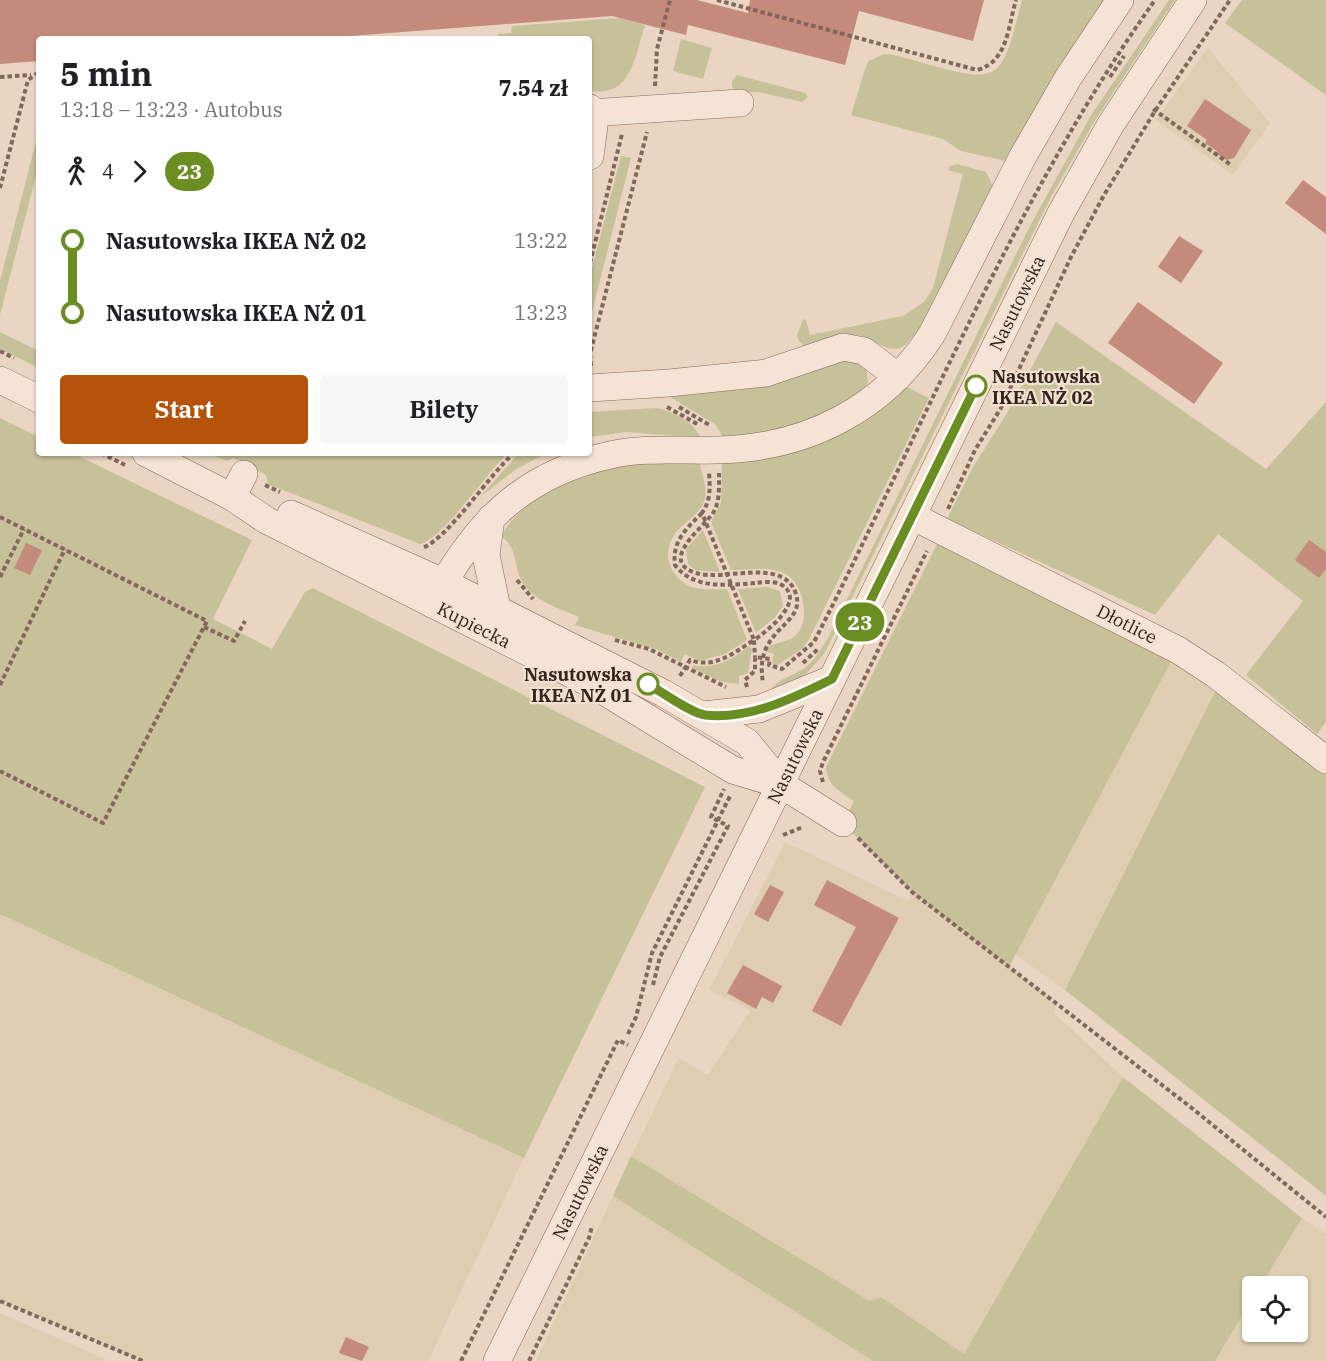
<!DOCTYPE html>
<html lang="pl">
<head>
<meta charset="utf-8">
<style>
	body { margin:0; font-family:"IBM Plex Serif",serif; background:#f6f6f6; color:#202124; height:100vh; display:flex; flex-direction:column; font-size:22px; white-space:nowrap }
	* { box-sizing:border-box; margin:0 }
	p { font-size:20px; color:#757577 }
	.icon { flex:none; width:33px; height:33px; fill:none; stroke:currentColor; stroke-width:2; stroke-linecap:round; stroke-linejoin:round }
	.map { position:relative; flex:1; overflow:hidden }
	.drawer { position:absolute; left:36px; top:36px; width:556px; height:420px; display:flex; flex-direction:column; background:#fff; border-radius:6px; box-shadow:0 2px 4px #0004 }
	.drawer>* { flex:none }
	.badge { padding:0 12px; border-radius:20px; font-size:21px; line-height:39px }
	.fabs { position:absolute; left:1242px; top:1276px; display:grid; gap:12px }
	.fabs a { display:grid; place-items:center; width:66px; height:66px; border-radius:6px; background:#fff; box-shadow:0 2px 4px #0004; font-size:30px }
	.map>.badge { position:absolute; translate:-50% -50%; box-shadow:0 0 0 3px #fff }
	.legs { display:flex; align-items:center; gap:9px; height:66px; padding:0 24px; font-size:20px }
	.legs p { margin-inline-start:auto }
	.head { display:flex; align-items:center; justify-content:space-between; height:102px; padding:0 24px }
	h1 { font-size:33px; font-weight:700; line-height:45px }
	.cta { display:flex; gap:12px; margin-top:auto; padding:12px 24px }
	.cta a { flex:1; height:69px; border-radius:6px; background:#b45309; color:#fff; font-size:24px; font-weight:700; line-height:69px; text-align:center }
	.cta a+a { background:#f6f6f6; color:#202124 }
	ul { padding:0 24px; list-style:none }
	li { display:flex; align-items:center; gap:21px; height:72px; font-size:22px }
	li i { display:grid; place-items:center; width:9px; height:100%; margin:0 8px; background:currentColor }
	li i::after { content:''; width:15px; height:15px; margin:-8px; border:4px solid; border-radius:50%; background:#fff }
	li p { margin-inline-start:auto }
	li:first-child i { background:linear-gradient(#0000 50%,currentColor 0) }
	li:last-child i { background:linear-gradient(currentColor 50%,#0000 0) }
	.map>svg:first-child { display:block }
	.farmland { fill:#decdb1 }
	.green { fill:#c6c198 }
	.building { fill:#c48a7c }
	.lines { fill:none; stroke-linecap:round; stroke-linejoin:round }
	.minor-casing { stroke:#82675b; stroke-width:28 }
	.path { stroke:#82675b; stroke-width:4; stroke-dasharray:4.5 3; stroke-linecap:butt }
	.minor { stroke:#f5e4d5; stroke-width:27 }
	.line-1-casing { stroke:#fff; stroke-width:14 }
	.line-1 { stroke:#6b8e23; stroke-width:9 }
	.stop-1-dot { fill:#fff; stroke:#6b8e23; stroke-width:3 }
	.labels { text-anchor:middle; dominant-baseline:central; stroke-width:4.5; stroke-linejoin:round; paint-order:stroke }
	.street-label { font-size:18px; fill:#33241e; stroke:#f2e1d1 }
	.stop-label { font-size:18px; font-weight:bold; fill:#33241e; stroke:#f2e1d1; text-anchor:start }
</style>
</head>
<body>
<div class="map">
<svg width="1326" height="1361" viewBox="0 0 1326 1361">
	<rect width="100%" height="100%" fill="#e9d5c2"/>
	<!-- farmland -->
	<g class="farmland">
		<path d="M1208,48l62,75 -37,52 -77,-55z"/>
		<path d="M1173,658l45,28 -153,304 -50,-36z"/>
		<path d="M785,842l123,59 4,-9 144,111 -2,10 69,64 -159,277 -83,-57 -11,4 -239,-145 48,-98 29,17 43,-65 -42,-20z"/>
		<path d="M0,914l524,244 -96,203h-285l-143,-60z"/>
		<path d="M613,1196l260,165h-337z"/>
		<path d="M1302,1218l24,16v127h-111l37,-62v33h46v-45h-38z"/>
		<path d="M0,1313l103,45 2,3h-105z"/>
	</g>
	<!-- green -->
	<g class="green">
		<path d="M1022,0h83l-99,161 -45,-10 -18,-12 -92,-24 15,-49 3,-5 14,-7c12,0 25,5 37,8 83,24 81,19 102,-62z"/>
		<path d="M1169,0h6l-78,117 -45,78 -228,459 -20,22 -34,15c7,-12 23,-15 35,-23 10,-8 16,-19 23,-30l202,-412 60,-109z"/>
		<path d="M1242,0h84v95l-101,-72z"/>
		<path d="M620,18l25,7c-10,30 -13,73 -55,66v-52h-92v-5l13,-1 1,-7z"/>
		<path d="M681,39l31,9 -9,31 -30,-8z"/>
		<path d="M737,75l68,18 3,4 -6,5 -43,-10 -20,1 -7,-6v-6z"/>
		<path d="M39,130v34l-39,151v-34z"/>
		<path d="M621,156l10,2 -41,162v-44z"/>
		<path d="M957,164l29,8 7,14c-13,27 -70,155 -93,162 -15,5 -27,-11 -42,-13 -17,-2 -38,7 -54,11l-5,-5 -2,-6 6,-15 3,-1 4,16 93,-19 21,-14 9,-14 30,-114 -15,-4 2,-4z"/>
		<path d="M1056,322l210,147 60,-67v320l-9,12 -71,-59 57,-74 -85,-67 -63,81 -208,-96 26,-52 33,-52z"/>
		<path d="M0,332l39,19v17l-39,-19z"/>
		<path d="M847,358l19,9 2,15 -4,8 -47,28 -44,14 -51,4 -6,-11 -49,-30 98,-9z"/>
		<path d="M907,387l22,11 -120,241 -7,10 -26,17 -4,-4 2,-8 -7,-2 2,-6c8,-3 20,-5 26,-10 17,-14 8,-53 -9,-62 -16,-8 -38,-4 -55,-4l-20,-48 10,-19 1,-40c72,-4 131,-28 185,-76z"/>
		<path d="M655,408c14,1 42,15 45,30l-73,-6 -37,5v-25z"/>
		<path d="M0,418l39,19v16h33l180,87 -39,79 59,30 33,-57 8,-4 392,199 -181,371 -524,-244z"/>
		<path d="M209,453h299c-22,20 -64,85 -88,91l-152,-60 -2,-9 -32,-17 -8,3z"/>
		<path d="M519,453h27l-31,17 -35,27z"/>
		<path d="M635,462h64c3,11 8,24 6,36 -3,17 -24,24 -32,39 -12,20 -1,44 22,51 10,2 21,1 32,1l20,51 -22,14 -26,7 -14,-7 -4,8 -23,-12 -83,-25 4,-8c-18,-8 -42,-15 -54,-31 -13,-17 -5,-37 -24,-50 29,-49 83,-62 134,-74z"/>
		<path d="M703,530l17,42 -25,-2 -7,-6 -2,-15z"/>
		<path d="M943,532l230,126 -164,309 -97,-75 -69,-69 11,-22c-14,-10 -27,-15 -28,-34z"/>
		<path d="M767,587l13,4 3,15 -8,11 -19,16 -18,-44z"/>
		<path d="M749,646l3,3 -4,24 -9,3v8l-17,-2 -30,-14 2,-3c20,6 40,-7 55,-19z"/>
		<path d="M1218,686l108,89v421l-261,-206z"/>
		<path d="M1123,1077l179,141 -42,69h-8v12l-37,62h-342l-260,-165 18,-40 239,145 11,-4 83,57z"/>
	</g>
	<!-- building -->
	<g class="building">
		<path d="M0,0h697l51,13 2,-13h234l-11,41 -114,-30 -14,54 -157,-40 -2,10 -74,-19 -301,23h-272v22l-39,3z"/>
		<path d="M1205,99l46,31 -17,28 -8,2 -10,-7 1,-2 -12,-8 2,-3 -20,-14z"/>
		<path d="M1303,180l23,17v37l-41,-31z"/>
		<path d="M1179,236l24,15 -22,32 -23,-16z"/>
		<path d="M1138,302l85,61 -29,41 -86,-61z"/>
		<path d="M1309,540l17,12v17l-7,9 -24,-18z"/>
		<path d="M26,543l16,7 -12,25 -16,-7z"/>
		<path d="M827,880l72,38 -58,108 -29,-15 44,-84 -42,-22z"/>
		<path d="M770,885l14,7 -16,30 -14,-8z"/>
		<path d="M743,965l39,21 -9,17 -11,-6 -6,12 -29,-16z"/>
		<path d="M346,1337l23,10 -7,14 -23,-8z"/>
	</g>
	<g class="lines">
		<!-- minor casing -->
		<g class="minor-casing">
			<g id="minor">
				<path d="M590,108l4,18 -4,30"/>
				<path d="M590,113l150,-10"/>
				<path d="M0,380l39,19"/>
				<path d="M590,388l79,-5 97,-10 77,-26 21,4 34,26"/>
				<path d="M146,453l86,44 34,23 329,166 138,84 49,15 61,38"/>
				<path d="M232,497l12,-23"/>
				<path d="M291,514l152,68 220,111 84,49 35,43"/>
				<path d="M912,516l266,134 37,24 111,86"/>
				<path d="M491,518l-5,37 11,53"/>
				<path d="M432,604c41,-78 88,-129 178,-149 35,-8 72,-4 108,-5 89,-2 166,-41 214,-116l90,-176 46,-80 52,-78"/>
				<path d="M703,715l56,-6 73,-30"/>
				<path d="M497,1361l564,-1148 50,-89 82,-124"/>
			</g>
		</g>
		<!-- path -->
		<g class="path">
			<path d="M717,0l260,70c31,-8 31,-44 39,-70"/>
			<path d="M0,77l31,-2"/>
			<path d="M1110,77l14,-21"/>
			<path d="M655,86l2,-37 13,-49"/>
			<path d="M1153,109l78,56"/>
			<path d="M0,188l28,-108 11,-8"/>
			<path d="M590,263l32,-129"/>
			<path d="M0,351l14,7"/>
			<path d="M591,366l-1,-12 57,-222"/>
			<path d="M667,407l32,18"/>
			<path d="M679,407l32,19"/>
			<path d="M101,453l24,12"/>
			<path d="M719,473c0,13 1,29 -6,40 -9,14 -56,48 -17,60 27,9 88,-17 100,21 10,32 -43,34 -33,88"/>
			<path d="M265,485l15,7"/>
			<path d="M948,509l27,-59 26,-42 70,-151 33,-62 51,-84 75,-111"/>
			<path d="M702,513c-16,16 -30,28 -27,52 19,25 53,20 81,18 7,-1 17,-2 24,1 29,15 -14,48 -26,56l1,17"/>
			<path d="M0,517l207,104 -104,202 -103,-52"/>
			<path d="M424,547c23,-8 66,-73 90,-94"/>
			<path d="M0,577l24,-48"/>
			<path d="M517,580l16,19"/>
			<path d="M204,627l30,14 11,-20"/>
			<path d="M615,640l34,9 77,38"/>
			<path d="M803,663l16,-15"/>
			<path d="M680,676l10,-16c24,9 44,-7 64,-20l-52,-127c9,-13 8,-25 7,-41"/>
			<path d="M0,685l65,-136"/>
			<path d="M747,687l-2,-7 10,-9v-14l15,2 -1,6 13,4 32,-27c110,-216 201,-444 341,-642"/>
			<path d="M823,782l-3,-11 3,-9 104,-211"/>
			<path d="M783,835l20,-8"/>
			<path d="M858,838l54,54 281,217 133,108"/>
			<path d="M653,985l7,-28 68,-131 -17,-9 13,-28"/>
			<path d="M628,1034l8,-17 16,-64 79,-159"/>
			<path d="M0,1301l143,60"/>
			<path d="M461,1361l157,-321 10,5"/>
			<path d="M529,1361l60,-123 3,-12"/>
		</g>
		<!-- minor -->
		<use href="#minor" class="minor"/>
	</g>
	<g class="lines">
		<!-- line-1 casing -->
		<g class="line-1-casing">
			<path id="line-1" d="M648,684c14,8 43,29 57,31 44,5 89,-17 127,-36l144,-293"/>
		</g>
		<!-- line-1 -->
		<use href="#line-1" class="line-1"/>
	</g>
	<!-- markers -->
	<g class="stop-1-dot">
		<circle cx="976" cy="386" r="10"/>
		<circle cx="648" cy="684" r="10"/>
	</g>
	<g class="labels">
		<!-- street labels -->
		<g class="street-label">
			<text transform="translate(1017 303) rotate(-64)">Nasutowska</text>
			<text transform="translate(1127 624) rotate(27)">Dłotlice</text>
			<text transform="translate(474 625) rotate(27)">Kupiecka</text>
			<text transform="translate(795 756) rotate(-64)">Nasutowska</text>
			<text transform="translate(580 1192) rotate(-64)">Nasutowska</text>
		</g>
		<!-- stop labels -->
		<g class="stop-label">
			<text x="992" y="376">Nasutowska<tspan x="992" dy="21">IKEA NŻ 02</tspan></text>
			<text x="632" y="674" text-anchor="end">Nasutowska<tspan x="632" dy="21">IKEA NŻ 01</tspan></text>
		</g>
	</g>
</svg>
<div class="fabs">
<a><svg class="icon" aria-label="locate" viewBox="0 0 24 24"><circle cx="12" cy="12" r="6"/><path d="M12 2v4M12 18v4M2 12h4M18 12h4"/></svg></a>
</div>
<b class="badge" style="left:860px;top:622px;background:#6b8e23;color:#fff">23</b>
<section class="drawer">
<div class="head"><div><h1>5 min</h1><p>13:18 – 13:23 · Autobus</p></div><b>7.54 zł</b></div>
<div class="legs"><svg class="icon" aria-label="walk" viewBox="0 0 24 24"><circle cx="13" cy="4" r="2"/><path d="M13 8l-2 6 4 7M11 14l-3 7M7 12l3-4h3l4 4"/></svg>4<svg class="icon" aria-label="forward" viewBox="0 0 24 24"><path d="M9 5l7 7-7 7"/></svg><b class="badge" style="background:#6b8e23;color:#fff">23</b></div>
<ul>
<li><i style="color:#6b8e23"></i><b>Nasutowska IKEA NŻ 02</b><p>13:22</p></li>
<li><i style="color:#6b8e23"></i><b>Nasutowska IKEA NŻ 01</b><p>13:23</p></li>
</ul>
<div class="cta"><a>Start</a><a>Bilety</a></div>
</section>
</div>
</body>
</html>
